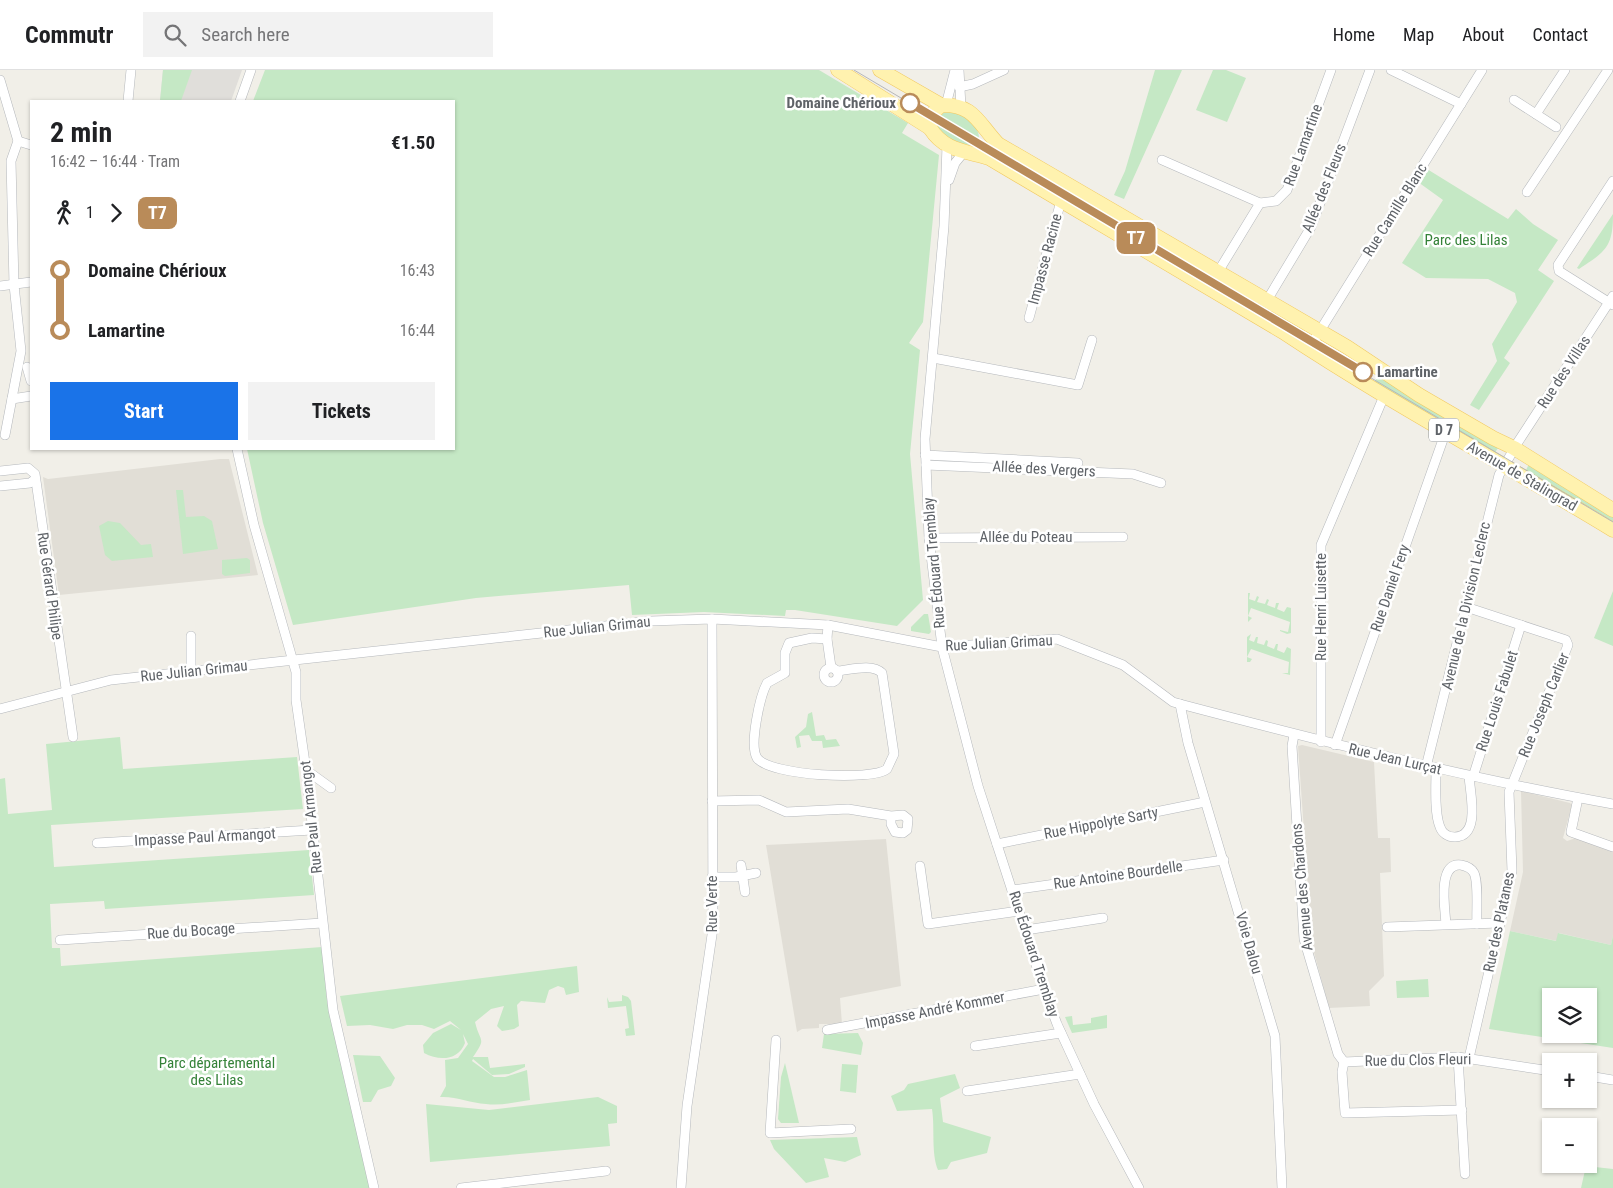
<!DOCTYPE html>
<html lang="en">
<head>
<meta charset="utf-8">
<style>
	body { margin:0; font-family:"Roboto Condensed",sans-serif; background:#f2f2f2; color:#202124; height:100vh; display:flex; flex-direction:column; font-size:19px; white-space:nowrap }
	* { box-sizing:border-box; margin:0 }
	p { font-size:16px; color:#757577 }
	.icon { flex:none; width:28px; height:28px; fill:none; stroke:currentColor; stroke-width:2; stroke-linecap:round; stroke-linejoin:round }
	.map { position:relative; flex:1; overflow:hidden }
	.drawer { position:absolute; left:30px; top:30px; width:425px; height:350px; display:flex; flex-direction:column; background:#fff; border-radius:0px; box-shadow:0 1px 4px #0004 }
	.drawer>* { flex:none }
	.badge { padding:0 10px; border-radius:8px; font-size:18px; line-height:32px }
	.fabs { position:absolute; left:1542px; top:918px; display:grid; gap:10px }
	.fabs a { display:grid; place-items:center; width:55px; height:55px; border-radius:0px; background:#fff; box-shadow:0 1px 4px #0004; font-size:25px }
	.map>.badge { position:absolute; translate:-50% -50%; box-shadow:0 0 0 2px #fff }
	.legs { display:flex; align-items:center; gap:8px; height:55px; padding:0 20px; font-size:16px }
	.legs p { margin-inline-start:auto }
	.overview { display:flex; align-items:center; justify-content:space-between; height:85px; padding:0 20px }
	h1 { font-size:28px; font-weight:700; line-height:38px }
	.cta { display:flex; gap:10px; margin-top:auto; padding:10px 20px }
	.cta a { flex:1; height:58px; border-radius:0px; background:#1a73e8; color:#fff; font-size:20px; font-weight:700; line-height:58px; text-align:center }
	.cta a+a { background:#f2f2f2; color:#202124 }
	ul { padding:0 20px; list-style:none }
	li { display:flex; align-items:center; gap:18px; height:60px; font-size:19px }
	li i { display:grid; place-items:center; width:8px; height:100%; margin:0 6px; background:currentColor }
	li i::after { content:''; width:12px; height:12px; margin:-6px; border:4px solid; border-radius:50%; background:#fff }
	li p { margin-inline-start:auto }
	li:first-child i { background:linear-gradient(#0000 50%,currentColor 0) }
	li:last-child i { background:linear-gradient(currentColor 50%,#0000 0) }
	header { display:flex; align-items:center; gap:30px; box-sizing:border-box; height:70px; padding:0 25px; background:#fff; border-bottom:1px solid #e0e0e0 }
	header strong { font-size:24px }
	nav { display:flex; gap:28px; margin-inline-start:auto; font-size:18px }
	.search { width:350px; height:45px; background:#f2f2f2; display:flex; align-items:center; gap:12px; box-sizing:border-box; padding:0 18px; border-radius:0px; color:#757577; font-size:19px }
	.map>svg:first-child { display:block }
	.industrial { fill:#e0deda }
	.education { fill:#e1ded6 }
	.green { fill:#c5e8c5; fill-rule:evenodd }
	.lines { fill:none; stroke-linecap:round; stroke-linejoin:round }
	.minor-casing { stroke:#b5b8bc; stroke-width:10 }
	.primary-casing { stroke:#f2c960; stroke-width:15 }
	.minor { stroke:#fff; stroke-width:9 }
	.primary { stroke:#fff2af; stroke-width:14 }
	.tram { stroke:#b6b7b8; stroke-width:1 }
	.line-1-casing { stroke:#fff; stroke-width:11 }
	.line-1 { stroke:#b98b59; stroke-width:8 }
	.stop-1-dot { fill:#fff; stroke:#b98b59; stroke-width:2.5 }
	.labels { text-anchor:middle; dominant-baseline:central; stroke-width:5; stroke-linejoin:round; paint-order:stroke }
	.shield { fill:#fff; stroke:#8f9295; stroke-width:1 }
	.shield-label { font-size:14px; font-weight:bold; fill:#5f6368 }
	.stop-label { font-size:15px; font-weight:bold; fill:#5f6368; stroke:#fff; text-anchor:end }
	.street-label { font-size:15px; fill:#5f6368; stroke:#fff }
	.park-label { font-size:15px; fill:#348238; stroke:#fff }
</style>
</head>
<body>
<header>
<strong>Commutr</strong>
<div class="search"><svg class="icon" aria-label="search" viewBox="0 0 24 24"><circle cx="10" cy="10" r="6"/><path d="M15 15l6 6"/></svg>Search here</div>
<nav><a>Home</a><a>Map</a><a>About</a><a>Contact</a></nav>
</header>
<div class="map">
<svg width="1613" height="1118" viewBox="0 0 1613 1118">
	<rect width="100%" height="100%" fill="#f1efe8"/>
	<!-- industrial -->
	<path class="industrial" d="M163,0h79l-11,31h-71z"/>
	<!-- education -->
	<g class="education">
		<path d="M220,389h9l29,116 -199,20 -16,-118 5,2z"/>
		<path d="M1302,675l72,17 4,76h12l1,34 -11,1 4,103 -15,15 1,15 -41,2 -17,-63 -14,-199z"/>
		<path d="M1521,721l49,12 2,2 -9,33 4,3 9,-3 37,13v84l-2,10 -52,-12 -2,8 -47,-10 13,-59z"/>
		<path d="M886,769l15,147 -61,12 2,26h-23v4l-17,1 -5,3 -31,-187z"/>
	</g>
	<!-- green -->
	<g class="green">
		<path d="M163,0h29l-11,31h-21z"/>
		<path d="M265,0h554l89,53 -6,10 37,22 -16,167 -14,21 11,7 -10,104 13,146 -26,26 -102,-16h-9l-1,6 -81,-4 -72,3 -3,-30 -153,13 -183,27 -30,-102 -16,-74h207v-348h-201z"/>
		<path d="M1155,0h27l-58,129 -10,-4 11,-24z"/>
		<path d="M1213,0h13l20,8 -19,44 -31,-12z"/>
		<path d="M947,41c14,3 32,10 32,28l-4,6 -20,-1 -18,-15 1,-15z"/>
		<path d="M999,78l161,94 -6,10 -161,-96z"/>
		<path d="M1427,99l81,50 8,-10 17,15 25,16 -20,30 16,11 -50,77 6,5 -31,47 -9,-5 27,-44 -5,-17 25,-42 -2,-9 -27,-14 -62,-1 -24,-15 41,-63 -25,-18z"/>
		<path d="M1613,144c0,33 -7,37 -34,55l-2,-1z"/>
		<path d="M1183,188l123,71 -7,11 -121,-74z"/>
		<path d="M1380,302l120,73 -6,9 -121,-69z"/>
		<path d="M1529,394l84,50v11l-88,-53z"/>
		<path d="M176,420h7l3,27 18,-1 8,5 6,28 -35,5z"/>
		<path d="M108,451l12,2 21,22 10,-1 2,13 -41,4 -7,-6 -6,-29z"/>
		<path d="M247,488l3,2v13l-25,3 -3,-2v-14z"/>
		<path d="M1613,521v55l-19,-8z"/>
		<path d="M1248,523h2l-1,6 6,2 2,-5 2,1 -2,5 8,2 2,-5 2,1 -2,5 8,3 1,-5h3l-2,6 7,3 3,-5 4,1v25l-4,1 -7,-3v-1l8,2 2,-10 -39,-14 -3,8 4,2 -4,4z"/>
		<path d="M924,544h4l3,18 -2,2 -18,-3v-4z"/>
		<path d="M1251,564l-2,6 5,2 2,-5h2l-1,6 7,2 2,-5 2,1 -1,5 7,3 2,-5h2l-1,6 7,3 3,-6 4,2 -1,26 -8,-2h6l1,-11 -38,-13 -4,8 5,2 -2,3h-3v-25z"/>
		<path d="M812,642l4,24 8,-1 2,5 10,-1 4,7 -17,2 -1,-7h-10l-3,-6 -10,1 2,11 -4,1 -2,-11 11,-10 2,-13z"/>
		<path d="M120,667l3,32 174,-12 6,52 -252,16 3,42 255,-17 5,45 -209,14 -1,-8 -54,3 2,44h8l1,18 261,-19 5,54 43,187h-370v-409l5,-1 3,36 44,-4 -6,-66z"/>
		<path d="M1510,861l46,10 2,-8 53,12 2,-10v113l-124,-19zM1589,926v38h-38v-38z"/>
		<path d="M577,896l2,26 -13,3 -2,-7 -6,-2 -9,4 -4,13 -24,-2 -4,4 2,21 -5,3 -12,2 -5,-5 7,-20 -13,3 -16,13c5,21 12,15 -2,35h15l2,11 35,-4v3l-16,7 -17,1 -19,-16 -1,2 22,16h11l22,-7 3,30c-14,2 -29,6 -44,4 -16,-1 -30,-8 -46,-7l6,-11 -1,-26 13,-2 10,-14 -5,-10 2,9c-7,18 -26,18 -41,10l-1,-8 10,-12 18,-9 10,6 -11,-9 -16,8 -12,-4h-15l-14,4 -23,-4 -23,1 -7,-30z"/>
		<path d="M1428,909l1,18 -32,1 -1,-17z"/>
		<path d="M622,925l6,2 3,4 4,34 -9,1 -1,-7 4,-1 -3,-22 -18,2 -1,-11 2,5 13,-1z"/>
		<path d="M1107,945v13l-35,5 -7,-16 7,-1 1,9 18,-2v-5z"/>
		<path d="M858,963l5,10 -2,12 -39,-7 2,-14z"/>
		<path d="M353,985l27,1 15,22 -4,8 -13,4 -7,12h-8z"/>
		<path d="M785,993l14,60h-18l-3,-4 3,-42z"/>
		<path d="M842,994l16,1 -2,28 -16,-2z"/>
		<path d="M955,1004l5,14 -20,10 3,24 48,15 -4,16 -36,9 -4,7 -9,1c-7,-17 -3,-42 -6,-61l-35,2 -6,-15 13,-6 4,-6z"/>
		<path d="M598,1027l19,9v17l-9,1 2,22 -180,16 -4,-58 63,6z"/>
		<path d="M857,1067l4,18 -16,7 -21,-4 5,19 -23,6 -32,-34 -4,-9z"/>
		<path d="M1586,1096l27,3v19h-32z"/>
	</g>
	<g class="lines">
		<!-- minor casing -->
		<g class="minor-casing">
			<g id="minor">
				<path d="M959,0l2,37"/>
				<path d="M1391,0l70,34"/>
				<path d="M0,10l18,61 -7,20 3,124 7,66 -16,84"/>
				<path d="M959,17l14,-3 31,-14"/>
				<path d="M1514,30l42,27"/>
				<path d="M128,31l3,-31"/>
				<path d="M240,31l11,-31"/>
				<path d="M946,35l9,-35"/>
				<path d="M1536,44l29,-44"/>
				<path d="M18,71l13,4"/>
				<path d="M947,76l-3,80 -19,213 4,99 13,109 36,139 66,203 13,35 37,80 45,84"/>
				<path d="M1162,90l98,43 16,-2 11,-11 44,-120"/>
				<path d="M949,110l6,-17 9,-11"/>
				<path d="M1613,111l-55,84 1,6 54,34"/>
				<path d="M1527,122l81,-122"/>
				<path d="M1218,202l42,-69"/>
				<path d="M0,216l31,-4"/>
				<path d="M1266,232l45,-75 59,-157"/>
				<path d="M1029,248l32,-117"/>
				<path d="M1308,280l174,-280"/>
				<path d="M933,288l145,27 14,-45"/>
				<path d="M27,297l4,14"/>
				<path d="M12,329l19,-3"/>
				<path d="M237,379l17,76 42,147v28l10,70 27,240 41,178"/>
				<path d="M925,385l153,8"/>
				<path d="M926,395l207,9 28,9"/>
				<path d="M0,401l28,-3 7,6 38,263"/>
				<path d="M0,416l30,-3 4,-3"/>
				<path d="M929,468l194,-1"/>
				<path d="M1466,537l100,33 2,5 -59,147 3,79 -43,187"/>
				<path d="M828,555l-1,14 4,28"/>
				<path d="M191,566v35"/>
				<path d="M827,569l-15,-1 -23,5 -4,10v20l-18,10c-7,13 -18,62 -10,75 13,18 116,23 130,11l7,-15 -12,-81c-10,-10 -32,-3 -45,-2"/>
				<circle cx="831" cy="605" r="7"/>
				<path d="M1180,634l8,39 87,293 7,152"/>
				<path d="M0,639l111,-29 540,-59 61,-2 116,6 114,22 115,-8 66,26 50,37 7,2c144,38 287,74 433,100"/>
				<path d="M1294,665l-2,11 12,193 34,115 6,8"/>
				<path d="M1321,672v-197l63,-149"/>
				<path d="M1335,675l111,-314"/>
				<path d="M1426,697l73,-292 19,-33 95,-146"/>
				<path d="M1436,698c0,16 -2,45 4,59 2,6 8,10 15,10 26,-1 15,-44 14,-61"/>
				<path d="M306,700l25,18"/>
				<path d="M1473,707l48,-152"/>
				<path d="M1578,728l-7,34 42,15"/>
				<path d="M712,731l47,-1 27,12 62,-3 43,7 12,-1 5,4 -1,11 -4,3 -8,-1 -4,-8v-8"/>
				<path d="M97,773l215,-13"/>
				<path d="M997,774l208,-42"/>
				<path d="M741,795l4,27"/>
				<path d="M920,796l8,58 91,-13"/>
				<path d="M712,807h24l20,-4"/>
				<path d="M1012,820l212,-30"/>
				<path d="M1446,854c-1,-15 -9,-62 15,-59 5,1 11,4 13,8 5,10 2,39 3,51"/>
				<path d="M1387,857l112,-4"/>
				<path d="M1026,860l77,-12"/>
				<path d="M60,870l262,-17"/>
				<path d="M827,960l217,-41"/>
				<path d="M776,970l-6,93 81,-4"/>
				<path d="M975,976l86,-13"/>
				<path d="M1458,987l7,117"/>
				<path d="M1344,992l114,-5 93,14"/>
				<path d="M1344,992l-2,10 3,41 117,-3"/>
				<path d="M1589,1006l24,4"/>
				<path d="M967,1021l113,-17"/>
				<path d="M461,1118l145,-17"/>
				<path d="M681,1118l6,-82 26,-178 -1,-309"/>
			</g>
		</g>
		<!-- primary casing -->
		<g class="primary-casing">
			<g id="primary">
				<path d="M838,0l92,58"/>
				<path d="M880,0l61,35"/>
				<path d="M1613,440l-99,-62 -21,-10 -74,-43 -72,-48 -349,-203c-20,-21 -24,-40 -57,-39l-10,10 -1,13c14,23 36,23 59,30l294,174c107,71 220,131 330,198"/>
			</g>
		</g>
		<!-- minor -->
		<use href="#minor" class="minor"/>
		<!-- primary -->
		<use href="#primary" class="primary"/>
		<!-- tram -->
		<path class="tram" d="M854,0l759,452"/>
	</g>
	<g class="lines">
		<!-- line-1 casing -->
		<g class="line-1-casing">
			<path id="line-1" d="M910,33l453,269"/>
		</g>
		<!-- line-1 -->
		<use href="#line-1" class="line-1"/>
	</g>
	<!-- markers -->
	<g class="stop-1-dot">
		<circle cx="910" cy="33" r="9"/>
		<circle cx="1363" cy="302" r="9"/>
	</g>
	<g class="labels">
		<!-- shield labels -->
		<rect class="shield" x="1429" y="348.5" width="30" height="23" rx="4"/>
		<g class="shield-label">
			<text x="1444" y="360">D 7</text>
		</g>
		<!-- stop labels -->
		<g class="stop-label">
			<text x="896" y="33">Domaine Chérioux</text>
			<text x="1377" y="302" text-anchor="start">Lamartine</text>
		</g>
		<!-- street labels -->
		<g class="street-label">
			<text transform="translate(1303 75) rotate(-70)">Rue Lamartine</text>
			<text transform="translate(1324 118) rotate(-68)">Allée des Fleurs</text>
			<text transform="translate(1395 140) rotate(-58)">Rue Camille Blanc</text>
			<text transform="translate(1045 189) rotate(-75)">Impasse Racine</text>
			<text transform="translate(1564 302) rotate(-57)">Rue des Villas</text>
			<text transform="translate(1044 399) rotate(3)">Allée des Vergers</text>
			<text transform="translate(1522 406) rotate(30)">Avenue de Stalingrad</text>
			<text x="1026" y="467">Allée du Poteau</text>
			<text transform="translate(934 493) rotate(-95)">Rue Édouard Tremblay</text>
			<text transform="translate(50 516) rotate(82)">Rue Gérard Philipe</text>
			<text transform="translate(1390 518) rotate(-71)">Rue Daniel Fery</text>
			<text transform="translate(1466 536) rotate(-77)">Avenue de la Division Leclerc</text>
			<text transform="translate(1321 537) rotate(-90)">Rue Henri Luisette</text>
			<text transform="translate(597 557) rotate(-6)">Rue Julian Grimau</text>
			<text transform="translate(999 573) rotate(-3)">Rue Julian Grimau</text>
			<text transform="translate(194 601) rotate(-6)">Rue Julian Grimau</text>
			<text transform="translate(1497 631) rotate(-72)">Rue Louis Fabulet</text>
			<text transform="translate(1544 635) rotate(-68)">Rue Joseph Carlier</text>
			<text transform="translate(1395 689) rotate(13)">Rue Jean Lurçat</text>
			<text transform="translate(311 747) rotate(-96)">Rue Paul Armangot</text>
			<text transform="translate(1101 753) rotate(-11)">Rue Hippolyte Sarty</text>
			<text transform="translate(205 767) rotate(-3)">Impasse Paul Armangot</text>
			<text transform="translate(1118 805) rotate(-8)">Rue Antoine Bourdelle</text>
			<text transform="translate(1302 817) rotate(-95)">Avenue des Chardons</text>
			<text transform="translate(712 834) rotate(-90)">Rue Verte</text>
			<text transform="translate(1499 852) rotate(-78)">Rue des Platanes</text>
			<text transform="translate(191 861) rotate(-4)">Rue du Bocage</text>
			<text transform="translate(1249 873) rotate(74)">Voie Dalou</text>
			<text transform="translate(1034 884) rotate(72)">Rue Édouard Tremblay</text>
			<text transform="translate(935 940) rotate(-11)">Impasse André Kommer</text>
			<text transform="translate(1418 990) rotate(-1)">Rue du Clos Fleuri</text>
		</g>
		<!-- park labels -->
		<g class="park-label">
			<text x="1466" y="170">Parc des Lilas</text>
			<text x="217" y="993">Parc départemental<tspan x="217" dy="17">des Lilas</tspan></text>
		</g>
	</g>
</svg>
<div class="fabs">
<a><svg class="icon" aria-label="layers" viewBox="0 0 24 24"><path d="M12 4l9 5-9 5-9-5zM3 14l9 5 9-5"/></svg></a>
<a>+</a>
<a>−</a>
</div>
<b class="badge" style="left:1136px;top:168px;background:#b98b59;color:#fff">T7</b>
<section class="drawer">
<div class="overview"><div><h1>2 min</h1><p>16:42 – 16:44 · Tram</p></div><b>€1.50</b></div>
<div class="legs"><svg class="icon" aria-label="walk" viewBox="0 0 24 24"><circle cx="13" cy="4" r="2"/><path d="M13 8l-2 6 4 7M11 14l-3 7M7 12l3-4h3l4 4"/></svg>1<svg class="icon" aria-label="forward" viewBox="0 0 24 24"><path d="M9 5l7 7-7 7"/></svg><b class="badge" style="background:#b98b59;color:#fff">T7</b></div>
<ul>
<li><i style="color:#b98b59"></i><b>Domaine Chérioux</b><p>16:43</p></li>
<li><i style="color:#b98b59"></i><b>Lamartine</b><p>16:44</p></li>
</ul>
<div class="cta"><a>Start</a><a>Tickets</a></div>
</section>
</div>
</body>
</html>
